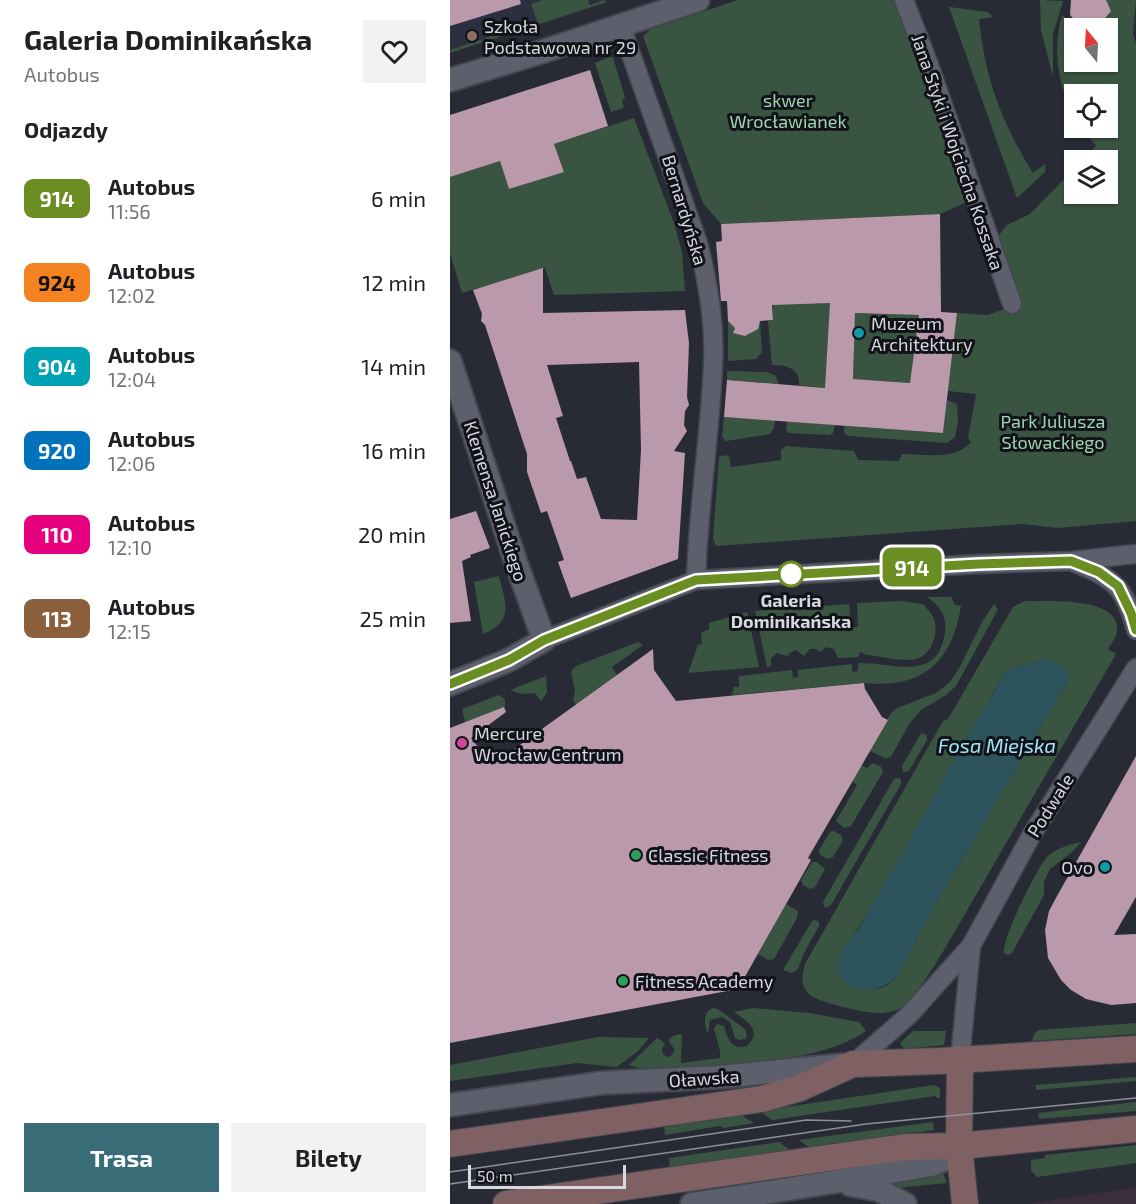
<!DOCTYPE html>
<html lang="pl">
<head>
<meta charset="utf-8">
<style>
	body { margin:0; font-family:"Exo 2",sans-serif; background:#f2f2f2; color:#202124; height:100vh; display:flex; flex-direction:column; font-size:22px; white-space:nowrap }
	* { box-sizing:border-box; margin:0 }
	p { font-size:20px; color:#757577 }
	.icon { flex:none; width:33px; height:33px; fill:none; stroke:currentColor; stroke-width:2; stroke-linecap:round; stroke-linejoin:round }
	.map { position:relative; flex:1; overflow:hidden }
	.details { display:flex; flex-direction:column; background:#fff; width:450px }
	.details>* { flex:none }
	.badge { padding:0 12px; border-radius:9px; font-size:21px; line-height:39px }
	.needle { width:39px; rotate:342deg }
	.fabs { position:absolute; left:614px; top:18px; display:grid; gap:12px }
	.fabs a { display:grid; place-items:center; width:54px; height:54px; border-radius:0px; background:#fff; box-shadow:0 2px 4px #0004; font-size:30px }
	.scale { position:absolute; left:18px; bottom:15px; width:158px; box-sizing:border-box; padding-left:6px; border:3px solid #d7d9e0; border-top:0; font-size:16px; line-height:21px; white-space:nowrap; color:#d7d9e0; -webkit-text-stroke:4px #121318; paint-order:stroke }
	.map>.badge { position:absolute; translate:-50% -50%; box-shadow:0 0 0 3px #fff }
	h2 { padding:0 24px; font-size:22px; line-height:54px }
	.round { display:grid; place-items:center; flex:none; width:63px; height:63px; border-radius:0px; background:#f2f2f2 }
	.summary { display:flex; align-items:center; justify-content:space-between; height:102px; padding:0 24px }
	h1 { font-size:28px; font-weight:700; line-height:45px }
	.cta { display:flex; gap:12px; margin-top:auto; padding:12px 24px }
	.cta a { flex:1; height:69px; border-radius:0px; background:#386d78; color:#fff; font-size:24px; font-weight:700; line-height:69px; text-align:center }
	.cta a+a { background:#f2f2f2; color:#202124 }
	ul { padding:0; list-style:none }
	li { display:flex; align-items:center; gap:18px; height:84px; padding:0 24px }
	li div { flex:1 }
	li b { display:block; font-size:22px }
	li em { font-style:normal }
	li .badge { min-width:66px; font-weight:700; text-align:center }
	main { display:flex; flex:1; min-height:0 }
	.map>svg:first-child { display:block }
	.commercial { fill:#3a2e3c }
	.built { fill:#2c2f40 }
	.green { fill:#3a5442; fill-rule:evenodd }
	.water { fill:#2d535d }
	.building { fill:#ba99ab; fill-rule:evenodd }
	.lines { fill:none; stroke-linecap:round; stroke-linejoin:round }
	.minor-casing { stroke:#444650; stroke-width:21 }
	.tertiary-casing { stroke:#444650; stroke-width:26 }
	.secondary-casing { stroke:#444650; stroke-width:28 }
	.minor { stroke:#5d5f6c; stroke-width:18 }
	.tertiary { stroke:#5d5f6c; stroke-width:22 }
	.secondary { stroke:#806163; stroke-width:26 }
	.tram { stroke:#8d9098; stroke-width:1.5 }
	.line-casing { stroke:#fff; stroke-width:14 }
	.line { stroke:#6b8e23; stroke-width:9 }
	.education-dot { fill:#8d6e63; stroke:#121318; stroke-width:2 }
	.culture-dot { fill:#0f9aa8; stroke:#121318; stroke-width:2 }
	.stop-dot { fill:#fff; stroke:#6b8e23; stroke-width:3 }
	.hotel-dot { fill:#d1479c; stroke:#121318; stroke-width:2 }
	.leisure-dot { fill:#2e9e5b; stroke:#121318; stroke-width:2 }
	.labels { text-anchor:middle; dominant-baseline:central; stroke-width:6; stroke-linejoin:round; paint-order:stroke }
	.poi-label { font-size:18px; fill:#d7d9e0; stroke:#121318; text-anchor:start }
	.park-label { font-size:18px; fill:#9fd5b0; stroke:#121318 }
	.street-label { font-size:18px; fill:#d7d9e0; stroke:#121318 }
	.stop-label { font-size:18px; font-weight:bold; fill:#d7d9e0; stroke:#121318 }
	.water-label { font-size:20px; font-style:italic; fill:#9fe8fa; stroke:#121318 }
</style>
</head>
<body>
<main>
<section class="details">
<div class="summary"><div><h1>Galeria Dominikańska</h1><p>Autobus</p></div><a class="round"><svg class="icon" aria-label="heart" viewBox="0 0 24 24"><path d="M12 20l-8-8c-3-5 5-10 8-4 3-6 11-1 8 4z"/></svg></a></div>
<h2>Odjazdy</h2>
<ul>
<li><span class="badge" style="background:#6b8e23;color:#fff">914</span><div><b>Autobus</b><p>11:56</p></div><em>6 min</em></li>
<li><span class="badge" style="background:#f58220;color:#111">924</span><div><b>Autobus</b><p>12:02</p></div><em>12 min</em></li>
<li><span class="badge" style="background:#00a3b4;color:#fff">904</span><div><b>Autobus</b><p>12:04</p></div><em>14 min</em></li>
<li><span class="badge" style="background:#0072bc;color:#fff">920</span><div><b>Autobus</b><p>12:06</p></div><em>16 min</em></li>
<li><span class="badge" style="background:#e6007e;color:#fff">110</span><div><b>Autobus</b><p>12:10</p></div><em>20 min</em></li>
<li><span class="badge" style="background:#8b5e3c;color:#fff">113</span><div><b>Autobus</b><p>12:15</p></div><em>25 min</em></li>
</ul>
<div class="cta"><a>Trasa</a><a>Bilety</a></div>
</section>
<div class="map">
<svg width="686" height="1204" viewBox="0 0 686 1204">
	<rect width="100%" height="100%" fill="#282b35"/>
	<!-- commercial -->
	<path class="commercial" d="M686,1187v17h-107l56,-9z"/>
	<!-- built -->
	<path class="built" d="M0,0h154l-154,50z"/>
	<!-- green -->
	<g class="green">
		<path d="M93,0h45l2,5 14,-5 3,2 -157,51v-3l87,-29 -6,-17z"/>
		<path d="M288,0h157l72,202 -27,12 -219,10 -18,-21 -60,-167 8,-7z"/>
		<path d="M590,0l23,1 -10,33v43l-12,-47z"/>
		<path d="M656,0h30l-3,34 3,9v478l-78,7 -36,-4 -306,22 -3,-7 6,-82 7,-2 3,2 2,10 50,-7v-10l5,-4 68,5 4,9 41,1 3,-7c23,0 53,7 69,-12l-3,-4 8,-44 -28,-3 9,-78 31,2 31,-11 -21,-63 1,-6 8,-10 23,-11 44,-45v25h33v-34h-25l14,-14 -14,-18h25v-34h-33v22c-16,-31 -22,-66 -12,-101l15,13h-3v34h33v-34l-12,-1c12,-7 14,-14 11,-27z"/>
		<path d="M499,7l39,5 5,5 -14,2c6,60 23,104 54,154l12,-9v8l-28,26z"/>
		<path d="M159,57l4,1 12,39 -3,4 2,7 -13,4 -16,-49z"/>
		<path d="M184,118l40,105 8,29 3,39 -131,4 -9,-27 -83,25 -12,-40v-76l50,-16 9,28 55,-18 -10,-27z"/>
		<path d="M381,297l-6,91 -26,-3c1,-17 -12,-20 -27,-20l-4,-44 5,-1v-20l23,4 20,-6v6h4v-6z"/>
		<path d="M405,313l64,2 -9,68 -57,-4z"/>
		<path d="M278,321l7,7 -2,5 4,1 1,-5h8l3,5 11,-13 2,31 -6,7 -28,2z"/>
		<path d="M277,371l40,1 9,4 3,8 -52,-4z"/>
		<path d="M497,400l10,4 1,18 -3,15 -8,6 -98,-7 -5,-3v-7l99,7z"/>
		<path d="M274,417l51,3 -1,8 -4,6 -44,7 -4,-4z"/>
		<path d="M337,421l48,4 -2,8 -3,2 -41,-2 -3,-3z"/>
		<path d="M49,576c7,28 15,45 -16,58l-9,-52z"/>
		<path d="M477,597h24l4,8 6,1c-9,57 -39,83 -97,77l-132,12 2,-8h5v-11l53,-6 1,8 5,-1v-7l54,-6v8l6,-1v-8c35,-1 80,21 87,-31 3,-15 -6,-27 -18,-35z"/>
		<path d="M449,601l24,3c3,4 9,9 11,15 5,14 -2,36 -18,40 -13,3 -39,-3 -53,-5v-2l-4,1v4l-21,1 -4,-9 -8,-2 -6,5 -4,-3h-6l-6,7 -8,-6 -5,2 -4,4 -10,-3 -6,5v8l-4,1 -12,-56 94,-7 2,23h7l-1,-24z"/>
		<path d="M575,601c22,1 91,-5 92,27 1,7 -5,15 -9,21l8,5 -172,296c-10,16 -29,50 -45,59 -5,2 -13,4 -19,4 -11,1 -64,-11 -71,-19 -9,-9 -7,-18 -4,-30l138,-243 5,-2 65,-112zM594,659l6,1 11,5 7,16 -136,229 -34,64c-12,20 -32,17 -51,10l-6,-30c61,-89 109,-187 163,-280l8,-6z"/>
		<path d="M544,604l4,5 -42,77 -10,9 -25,15 -12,14 -18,33 -6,1 -15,-7 21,-38 6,-5 39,-15 14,-11 11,-17 21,-43z"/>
		<path d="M297,612l12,55 -71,6 10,-28 4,-1 -1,-11 8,-4v-6z"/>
		<path d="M188,642l5,3 -31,22 5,8 -41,30 -3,-5 2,-9 -4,-20 5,-5z"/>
		<path d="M96,676l1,16 -6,9 -6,-8 -14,1 -11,-4z"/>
		<path d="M49,695l6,4v7l-16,19 -7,-9 -17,6 -3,-13z"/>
		<path d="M472,733l5,2v5l-18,31 -6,1 -1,-6 18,-31z"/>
		<path d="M423,763l8,4 2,5 -32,54 -7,2 -8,-7 21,-36 -5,-4 9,-16 6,3z"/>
		<path d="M447,778l4,1v5l-70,121 -6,3 -2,-6 71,-123z"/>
		<path d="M380,832l3,-1 8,4 2,5 -10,17 -5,2 -8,-4 -1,-5z"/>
		<path d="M631,842l-10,11 -21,16 -6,12v14l-32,58 -4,2 -4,-2c-3,-13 33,-85 43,-96 7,-8 24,-13 34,-15z"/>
		<path d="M362,862h5l8,7 -10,18 -5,2 -7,-4 -2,-5z"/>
		<path d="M336,904l12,7 -1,7 -23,41 -6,1 -10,-6z"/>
		<path d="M365,920l4,2v4l-15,27 -6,16 -6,4 -9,-3 29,-49z"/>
		<path d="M263,1008l5,1 27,20 2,7 -2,3 -6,1 -4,-2 -5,-16 -8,-5 -12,3 -2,14c-3,-9 -7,-21 5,-26z"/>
		<path d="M303,1008l56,5 50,9 7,9c-38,26 -92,29 -137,34 -16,2 -33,6 -50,6 -17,1 -33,-1 -50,-6l28,-27 8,5 -3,6 1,5 4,3 4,-1 4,-6 -6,-8c1,-7 7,-7 13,-8l-1,29 39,-5v-7l-6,-23 3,-4 7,2c4,14 7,24 23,20 16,-15 0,-25 -13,-34z"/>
		<path d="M686,1023v11l-104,7 2,-7 5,-4z"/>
		<path d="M463,1031h33l-2,14 -40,4 -4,-6z"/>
		<path d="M148,1037l51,1 -11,13 -21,16 -40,-4 -127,18v-16z"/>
		<path d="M686,1077v4l-100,9v-5z"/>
		<path d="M484,1085l6,3v10h-3l-2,-2 -163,24 -13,-9z"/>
		<path d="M686,1102v9l-97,8 -1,-6z"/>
		<path d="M288,1113l16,10 -30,5 -4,-2 -55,9 -1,-8z"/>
		<path d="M483,1122l1,8 -125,17 -10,-7z"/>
		<path d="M329,1142l11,8 -120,17 -1,-9z"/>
		<path d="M686,1145v18l-99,14 -6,-7v-10l14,-2v-3z"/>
		<path d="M493,1173l4,10 -51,5 -8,-6z"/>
	</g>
	<!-- water -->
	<path class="water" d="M594,659c12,1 25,9 24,22l-136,229 -34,64c-17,28 -74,16 -57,-20 4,-9 12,-17 18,-26 8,-14 17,-29 25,-43 28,-48 54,-96 81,-144 12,-22 27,-44 39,-67l8,-6z"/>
	<!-- building -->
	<g class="building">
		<path d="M0,0h70l1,4 -71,22z"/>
		<path d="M621,0h35l5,11 -10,12 -6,4 -15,-1 -10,-11z"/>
		<path d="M140,70l18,56 -54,18 10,28 -55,17 -9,-28 -50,16v-62z"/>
		<path d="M490,214l1,98 16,1 -14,120 -219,-16 3,-37 98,8 5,-85 -58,2 1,15 -13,1 -2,8 -13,7 -12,-3 2,-5 -7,-7 -1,-20h-6l-5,-59 6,-1 -1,-17zM405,313l64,2 -9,68 -57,-4z"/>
		<path d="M93,268v45l142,-3 4,33 -2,54 2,8 -4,6 -1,14 3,6 -13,20 11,2 -7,106 -107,39 -13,-36 6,-2 -17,-49 -6,2 -14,-41v-18l-42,-129 -4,-4 1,-7 -9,-24zM189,362l2,88 -4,70 -36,-1 -15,-42 -9,2 -6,-18h-1l-14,-43 7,-2 -16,-51z"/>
		<path d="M26,511l14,37 -20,7 1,2 -9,4 9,60 -21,2v-104z"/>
		<path d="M203,649l1,21 22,31 188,-18 1,6 17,28 6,3 -80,138 3,2 -73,129 -288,54v-315l54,-21 2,5 -35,26 21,27z"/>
		<path d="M686,756v141l-22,38 22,-1v69l-25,2 -25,-6 -15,-9 -10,-10 -13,-22 -3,-28 4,-19 8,-15z"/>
	</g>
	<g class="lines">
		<!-- minor casing -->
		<g class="minor-casing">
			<g id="minor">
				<path d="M454,0l24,62 84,242"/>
				<path d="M171,26l77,217c10,39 17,82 15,122 -3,72 -15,143 -17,215"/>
				<path d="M623,562c40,16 52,24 63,68"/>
				<path d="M94,640l152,-60 283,-16 92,-3 65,-7"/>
				<path d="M510,1059l11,-113"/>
				<path d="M403,1064l56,-49 62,-69 60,-110 105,-168"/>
			</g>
		</g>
		<!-- tertiary casing -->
		<g class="tertiary-casing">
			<g id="tertiary">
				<path d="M0,80l91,-28 157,-52"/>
				<path d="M0,361l65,199 29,80 -35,20 -59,24"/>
				<path d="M0,1105l151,-22 118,-6 123,-12"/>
				<path d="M401,1185l28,5 26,14"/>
				<path d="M242,1204l135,-21 104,-18 12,-5 16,-14"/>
			</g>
		</g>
		<!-- secondary casing -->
		<g class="secondary-casing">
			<g id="secondary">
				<path d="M510,1059l-1,87 6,58"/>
				<path d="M0,1144l312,-45 38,-11 53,-24 88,-3 195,-12"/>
				<path d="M56,1204l399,-57 54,-1 177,-17"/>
			</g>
		</g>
		<!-- minor -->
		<use href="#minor" class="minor"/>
		<!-- tertiary -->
		<use href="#tertiary" class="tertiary"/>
		<!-- secondary -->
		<use href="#secondary" class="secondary"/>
		<!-- tram -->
		<g class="tram">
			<path d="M0,1172l356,-52 45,1"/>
			<path d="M0,1184l416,-60 270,-26"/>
		</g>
	</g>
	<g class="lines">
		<!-- line casing -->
		<g class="line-casing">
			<path id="line" d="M0,684l59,-24 35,-20 152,-60 283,-16 92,-3 28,11 19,14 13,27 5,17"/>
		</g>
		<!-- line -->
		<use href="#line" class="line"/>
	</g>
	<!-- markers -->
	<circle class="education-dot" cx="22" cy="36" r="6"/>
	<g class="culture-dot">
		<circle cx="409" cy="333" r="6"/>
		<circle cx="655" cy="867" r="6"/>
	</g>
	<circle class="stop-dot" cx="341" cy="574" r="12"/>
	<circle class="hotel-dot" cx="12" cy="743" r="6"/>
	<g class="leisure-dot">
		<circle cx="186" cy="855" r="6"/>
		<circle cx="173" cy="981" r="6"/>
	</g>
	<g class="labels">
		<!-- poi labels -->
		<g class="poi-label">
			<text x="34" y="26">Szkoła<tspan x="34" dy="21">Podstawowa nr 29</tspan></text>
			<text x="421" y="323">Muzeum<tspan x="421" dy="21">Architektury</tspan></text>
			<text x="24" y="733">Mercure<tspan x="24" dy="21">Wrocław Centrum</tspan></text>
			<text x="198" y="855">Classic Fitness</text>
			<text x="643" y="867" text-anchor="end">Ovo</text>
			<text x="185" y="981">Fitness Academy</text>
		</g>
		<!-- park labels -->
		<g class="park-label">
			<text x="338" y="100">skwer<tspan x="338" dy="21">Wrocławianek</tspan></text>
			<text x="603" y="421">Park Juliusza<tspan x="603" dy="21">Słowackiego</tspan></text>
		</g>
		<!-- street labels -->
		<g class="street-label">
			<text transform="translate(508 152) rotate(71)">Jana Styki i Wojciecha Kossaka</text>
			<text transform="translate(235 210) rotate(73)">Bernardyńska</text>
			<text transform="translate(46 501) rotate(72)">Klemensa Janickiego</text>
			<text transform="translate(600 805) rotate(-58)">Podwale</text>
			<text transform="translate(254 1078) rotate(-4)">Oławska</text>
		</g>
		<!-- stop labels -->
		<g class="stop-label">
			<text x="341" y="600">Galeria<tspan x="341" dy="21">Dominikańska</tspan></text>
		</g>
		<!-- water labels -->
		<g class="water-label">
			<text x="547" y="745">Fosa Miejska</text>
		</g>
	</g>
</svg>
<div class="fabs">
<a><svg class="needle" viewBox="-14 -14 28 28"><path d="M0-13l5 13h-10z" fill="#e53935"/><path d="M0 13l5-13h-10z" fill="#757577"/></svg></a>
<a><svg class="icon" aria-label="locate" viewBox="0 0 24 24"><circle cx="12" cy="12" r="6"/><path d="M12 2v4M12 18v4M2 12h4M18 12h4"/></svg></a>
<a><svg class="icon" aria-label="layers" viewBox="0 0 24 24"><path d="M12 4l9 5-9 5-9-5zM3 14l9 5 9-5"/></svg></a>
</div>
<div class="scale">50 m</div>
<b class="badge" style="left:462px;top:567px;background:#6b8e23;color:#fff">914</b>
</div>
</main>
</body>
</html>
